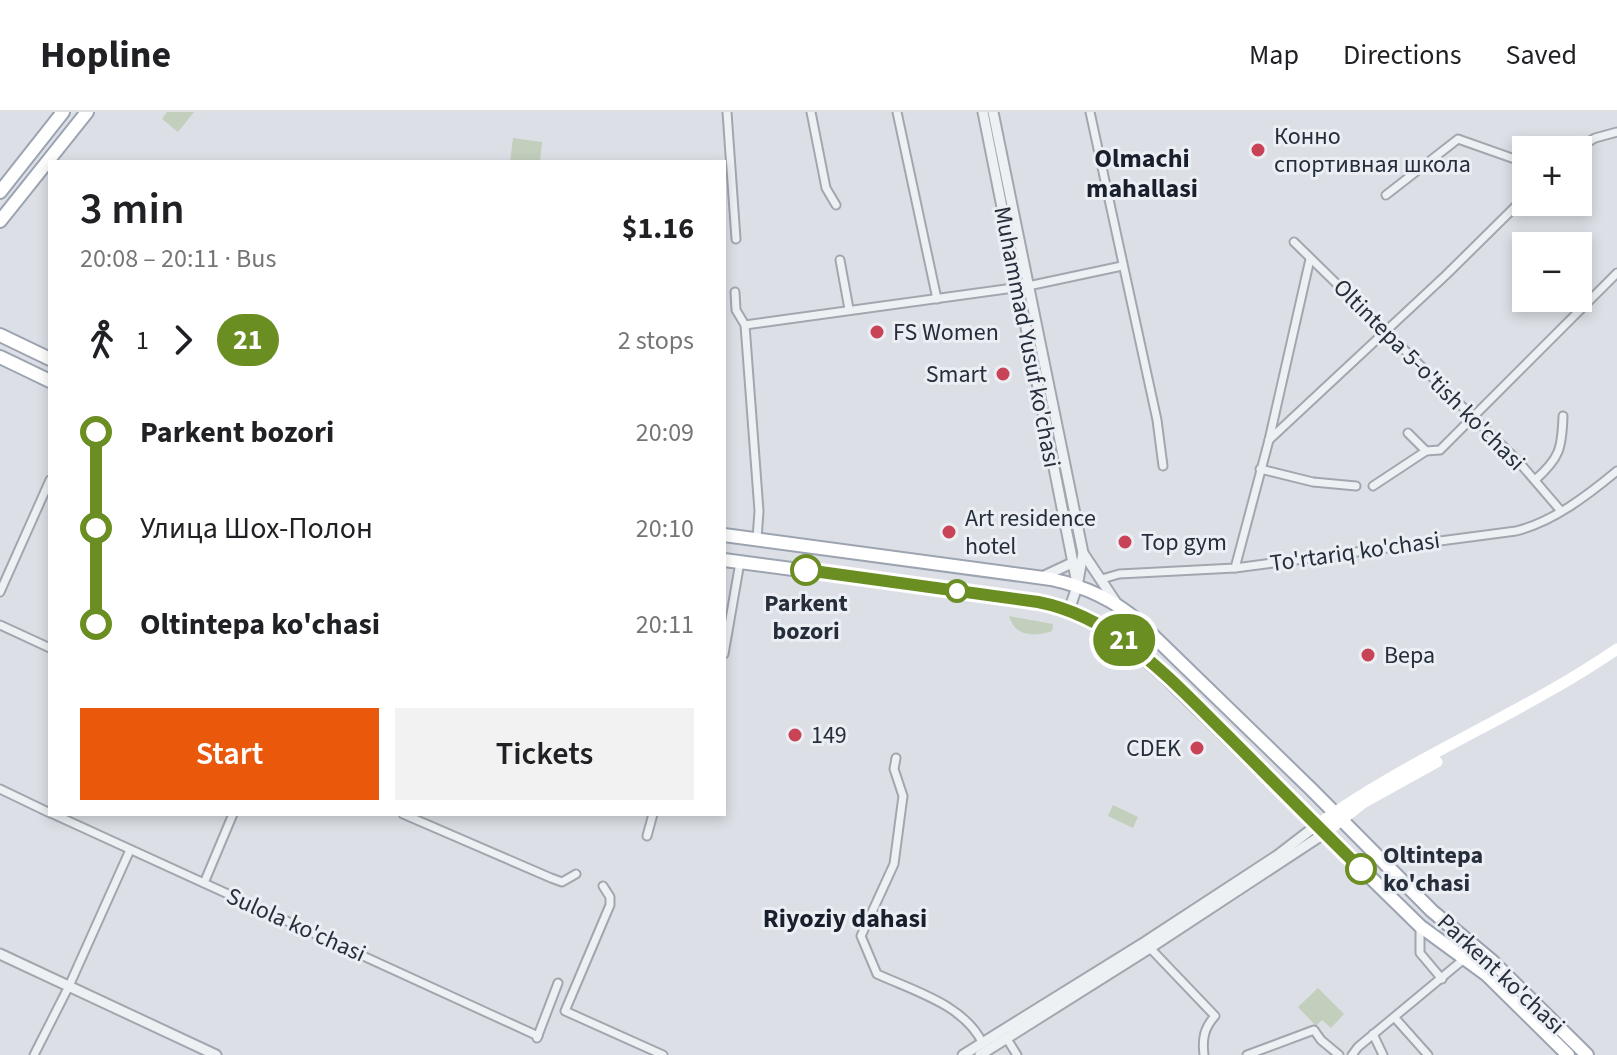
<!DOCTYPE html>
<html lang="en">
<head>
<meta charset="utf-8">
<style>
	body { margin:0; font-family:"Source Sans 3",sans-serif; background:#f2f2f2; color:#202124; height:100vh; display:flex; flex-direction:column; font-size:30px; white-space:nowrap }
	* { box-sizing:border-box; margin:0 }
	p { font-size:26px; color:#757577 }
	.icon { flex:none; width:44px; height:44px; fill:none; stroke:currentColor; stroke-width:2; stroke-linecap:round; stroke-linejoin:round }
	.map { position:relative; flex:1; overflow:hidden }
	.side { position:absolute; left:48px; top:48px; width:678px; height:656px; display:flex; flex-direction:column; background:#fff; border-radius:0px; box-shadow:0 4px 12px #0003 }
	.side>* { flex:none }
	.badge { padding:0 16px; border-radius:26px; font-size:28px; line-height:52px }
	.tools { position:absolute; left:1512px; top:24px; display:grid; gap:16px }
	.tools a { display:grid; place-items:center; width:80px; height:80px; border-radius:0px; background:#fff; box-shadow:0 4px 12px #0003; font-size:40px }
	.map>.badge { position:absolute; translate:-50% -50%; box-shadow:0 0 0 4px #fff }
	.legs { display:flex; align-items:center; gap:12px; height:88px; padding:0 32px; font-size:26px }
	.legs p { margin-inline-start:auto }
	.summary { display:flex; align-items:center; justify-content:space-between; height:136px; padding:0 32px }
	h1 { font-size:44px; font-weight:600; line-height:60px }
	.action { display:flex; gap:16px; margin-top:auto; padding:16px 32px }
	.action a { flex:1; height:92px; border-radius:0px; background:#ea580c; color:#fff; font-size:32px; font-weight:600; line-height:92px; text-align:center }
	.action a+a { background:#f2f2f2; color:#202124 }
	ul { padding:0 32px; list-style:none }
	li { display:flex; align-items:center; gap:28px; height:96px; font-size:30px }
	li i { display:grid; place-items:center; width:12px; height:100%; margin:0 10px; background:currentColor }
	li i::after { content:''; width:20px; height:20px; margin:-10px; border:6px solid; border-radius:50%; background:#fff }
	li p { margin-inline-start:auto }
	li:first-child i { background:linear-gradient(#0000 50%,currentColor 0) }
	li:last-child i { background:linear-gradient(currentColor 50%,#0000 0) }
	header { display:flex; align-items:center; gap:48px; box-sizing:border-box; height:112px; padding:0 40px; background:#fff; border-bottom:2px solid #e0e0e0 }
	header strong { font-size:38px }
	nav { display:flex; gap:44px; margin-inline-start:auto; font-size:28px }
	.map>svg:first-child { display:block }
	.green { fill:#c2cfbd }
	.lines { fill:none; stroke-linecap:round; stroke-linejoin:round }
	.minor-casing { stroke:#a2a7af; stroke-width:11 }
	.tertiary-casing { stroke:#a2a7af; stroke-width:13 }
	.primary-casing { stroke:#9ca4b1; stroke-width:16 }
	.minor { stroke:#eef1f4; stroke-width:7 }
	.tertiary { stroke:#eef1f4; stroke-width:9 }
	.secondary { stroke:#fff; stroke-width:11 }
	.primary { stroke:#fff; stroke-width:12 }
	.line-1-casing { stroke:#fff; stroke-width:18 }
	.line-1 { stroke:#6b8e23; stroke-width:12 }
	.poi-dot { fill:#c94357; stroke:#ebeff4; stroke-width:3 }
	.stop-1-dot { fill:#fff; stroke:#6b8e23; stroke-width:4 }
	.labels { text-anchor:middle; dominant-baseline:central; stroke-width:6; stroke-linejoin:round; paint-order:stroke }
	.poi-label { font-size:24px; fill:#262e3b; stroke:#ebeff4; text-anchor:start }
	.street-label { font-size:24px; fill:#262e3b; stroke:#ebeff4 }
	.stop-label { font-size:24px; font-weight:bold; fill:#262e3b; stroke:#ebeff4 }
	.neighbourhood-label { font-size:26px; font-weight:bold; fill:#191f2c; stroke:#ebeff4 }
</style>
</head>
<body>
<header>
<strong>Hopline</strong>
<nav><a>Map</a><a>Directions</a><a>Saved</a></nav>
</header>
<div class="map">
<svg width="1617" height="943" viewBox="0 0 1617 943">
	<rect width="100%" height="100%" fill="#dce0e6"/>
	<!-- green -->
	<g class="green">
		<path d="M167,0h27l-16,20 -16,-13z"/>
		<path d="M513,26l29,4 -2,20h-30z"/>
		<path d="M1009,504l44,8 -1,7c-18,6 -37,6 -43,-15z"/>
		<path d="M1113,693l25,12 -5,11 -25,-12z"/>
		<path d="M1318,876l26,26 -13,14 -9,-8 -6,6 -18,-19z"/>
	</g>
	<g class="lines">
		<!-- minor casing -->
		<g class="minor-casing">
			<g id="minor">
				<path d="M727,0l9,127"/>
				<path d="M811,0l15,76 10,17"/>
				<path d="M897,0l40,187"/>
				<path d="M1090,0l67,308 6,46"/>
				<path d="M1575,38l20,-12 22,-6"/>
				<path d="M1386,83l72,-56 68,24"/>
				<path d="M1294,130l224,219 43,50"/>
				<path d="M840,148l9,49"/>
				<path d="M735,180l1,18 9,15 14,186 -2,28"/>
				<path d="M745,213l283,-39 94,-20"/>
				<path d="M1408,321l18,18"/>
				<path d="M1269,328l177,-165 80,-79"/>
				<path d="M1260,357l53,13 43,4"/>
				<path d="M1535,368c25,-22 27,-32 28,-64"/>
				<path d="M1373,374l53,-35 14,-1 177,-177"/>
				<path d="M1235,456l34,-128 41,-181"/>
				<path d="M1102,467l17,-5 116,-6 281,-37c37,-9 72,-36 101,-60"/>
				<path d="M0,480l50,-112"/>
				<path d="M0,513l50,23"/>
				<path d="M724,542l16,-92"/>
				<path d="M896,646l-2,11 9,27 -9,68 -33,72 16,38c37,17 88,31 106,70"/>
				<path d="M0,677l50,24"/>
				<path d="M53,702l485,222"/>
				<path d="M403,702l148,64 11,4 14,-8"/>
				<path d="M647,724l6,-22"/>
				<path d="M204,771l29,-69"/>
				<path d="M603,774l7,11v8l-45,106 98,44"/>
				<path d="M1420,814v27l22,26"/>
				<path d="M1150,836l65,68c-11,12 -13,23 -11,39"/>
				<path d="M1395,906l33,37"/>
				<path d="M1373,922l10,21"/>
				<path d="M537,926l21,-55"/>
				<path d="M1007,927l10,16"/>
				<path d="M34,943l35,-69 61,-136"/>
				<path d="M1247,943l67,-25 7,10 18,15"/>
				<path d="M1352,943l6,-8 106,-88"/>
			</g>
		</g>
		<!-- tertiary casing -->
		<g class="tertiary-casing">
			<g id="tertiary">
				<path d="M983,0l94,471"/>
				<path d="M993,0l90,441 -6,34 -8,23"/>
				<path d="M1083,441l34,51"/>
				<path d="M1042,465l30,-14"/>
				<path d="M0,842l216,101"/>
				<path d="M963,943l182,-113 133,-87 39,-30"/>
				<path d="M980,943l170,-107 175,-115"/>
			</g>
		</g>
		<!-- primary casing -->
		<g class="primary-casing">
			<g id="primary">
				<path d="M0,80l63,-80"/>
				<path d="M0,109l87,-109"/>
				<path d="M0,223l50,24"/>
				<path d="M0,245l50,24"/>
				<path d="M724,423l327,44c32,7 62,20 87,42l174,169 120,121 60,50 95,94"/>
				<path d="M724,448l310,41c53,10 91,39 130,74l256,251 67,49 81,80"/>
			</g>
		</g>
		<!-- minor -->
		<use href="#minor" class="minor"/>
		<!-- tertiary -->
		<use href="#tertiary" class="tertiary"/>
		<!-- secondary -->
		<g class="secondary">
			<path d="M1317,713c94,-68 204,-110 300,-176"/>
			<path d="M1325,721l38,-30 74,-41"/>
		</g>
		<!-- primary -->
		<use href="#primary" class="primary"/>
	</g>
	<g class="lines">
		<!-- line-1 casing -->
		<g class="line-1-casing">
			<path id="line-1" d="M806,458l232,32c78,15 133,78 188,132 45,45 89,90 135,135"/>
		</g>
		<!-- line-1 -->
		<use href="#line-1" class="line-1"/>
	</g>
	<!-- markers -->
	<g class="poi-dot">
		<circle cx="1258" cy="38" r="8"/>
		<circle cx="877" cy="220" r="8"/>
		<circle cx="1003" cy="262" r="8"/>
		<circle cx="949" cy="420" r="8"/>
		<circle cx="1125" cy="430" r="8"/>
		<circle cx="1368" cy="543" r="8"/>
		<circle cx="795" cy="623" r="8"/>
		<circle cx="1197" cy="636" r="8"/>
	</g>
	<g class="stop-1-dot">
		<circle cx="806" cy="458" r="14"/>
		<circle cx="957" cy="479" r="10"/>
		<circle cx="1361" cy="757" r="14"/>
	</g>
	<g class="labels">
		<!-- poi labels -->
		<g class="poi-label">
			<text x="1274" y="24">Конно<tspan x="1274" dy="28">спортивная школа</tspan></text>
			<text x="893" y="220">FS Women</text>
			<text x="987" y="262" text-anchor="end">Smart</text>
			<text x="965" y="406">Art residence<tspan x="965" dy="28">hotel</tspan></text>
			<text x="1141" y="430">Top gym</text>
			<text x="1384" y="543">Вера</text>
			<text x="811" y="623">149</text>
			<text x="1181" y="636" text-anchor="end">CDEK</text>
		</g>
		<!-- street labels -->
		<g class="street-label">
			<text transform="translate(1027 225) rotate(79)">Muhammad Yusuf ko'chasi</text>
			<text transform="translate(1429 263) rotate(45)">Oltintepa 5-o'tish ko'chasi</text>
			<text transform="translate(1355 440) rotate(-8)">To'rtariq ko'chasi</text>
			<text transform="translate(296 813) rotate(24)">Sulola ko'chasi</text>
			<text transform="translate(1501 862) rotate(43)">Parkent ko'chasi</text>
		</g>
		<!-- stop labels -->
		<g class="stop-label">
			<text x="806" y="491">Parkent<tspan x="806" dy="28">bozori</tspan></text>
			<text x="1383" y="743" text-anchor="start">Oltintepa<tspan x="1383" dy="28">ko'chasi</tspan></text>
		</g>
		<!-- neighbourhood labels -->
		<g class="neighbourhood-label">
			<text x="1142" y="46">Olmachi<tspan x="1142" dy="30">mahallasi</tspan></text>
			<text x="845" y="806">Riyoziy dahasi</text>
		</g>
	</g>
</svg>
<div class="tools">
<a>+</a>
<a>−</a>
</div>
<b class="badge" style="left:1124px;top:528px;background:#6b8e23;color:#fff">21</b>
<section class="side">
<div class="summary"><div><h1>3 min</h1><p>20:08 – 20:11 · Bus</p></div><b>$1.16</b></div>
<div class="legs"><svg class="icon" aria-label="walk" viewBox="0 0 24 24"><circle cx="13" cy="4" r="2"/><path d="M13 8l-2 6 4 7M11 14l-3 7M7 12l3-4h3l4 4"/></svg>1<svg class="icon" aria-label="forward" viewBox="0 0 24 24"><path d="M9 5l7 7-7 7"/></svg><b class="badge" style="background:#6b8e23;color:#fff">21</b><p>2 stops</p></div>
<ul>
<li><i style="color:#6b8e23"></i><b>Parkent bozori</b><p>20:09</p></li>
<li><i style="color:#6b8e23"></i><span>Улица Шох-Полон</span><p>20:10</p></li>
<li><i style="color:#6b8e23"></i><b>Oltintepa ko'chasi</b><p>20:11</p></li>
</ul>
<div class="action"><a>Start</a><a>Tickets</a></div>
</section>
</div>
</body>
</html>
